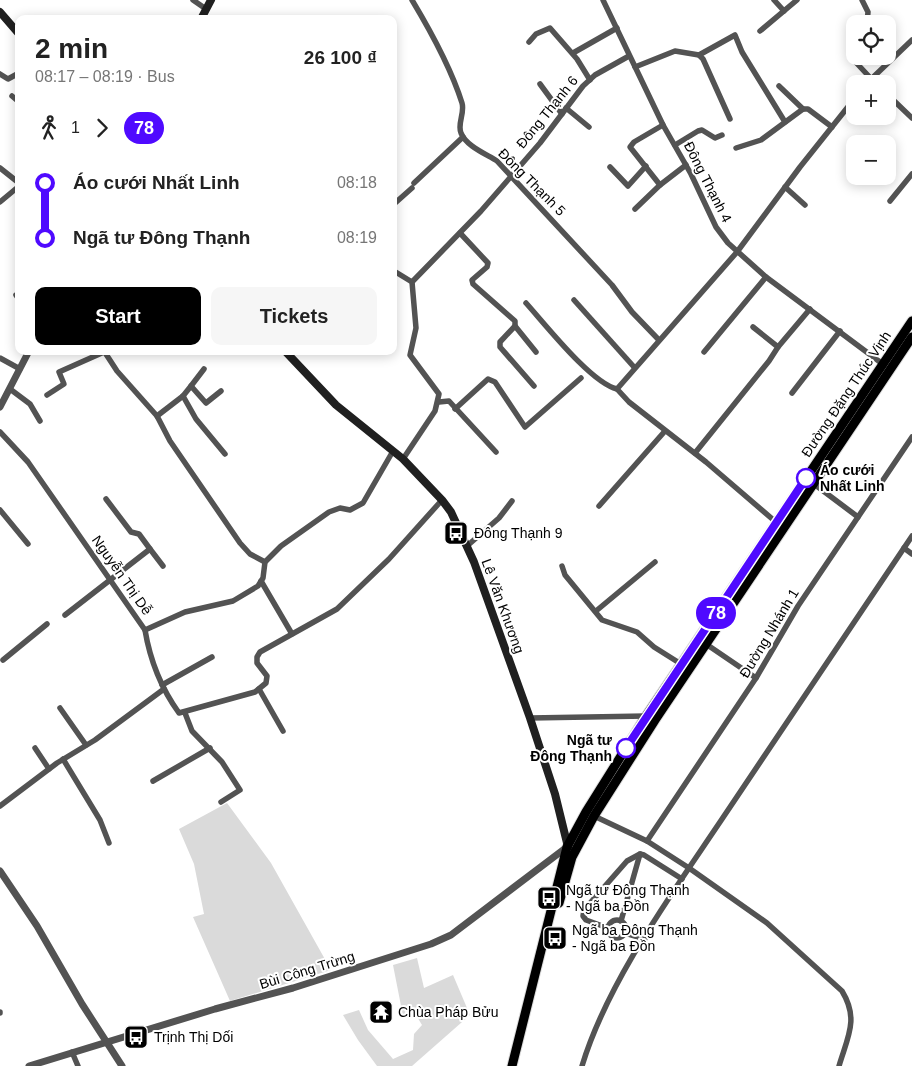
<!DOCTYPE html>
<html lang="en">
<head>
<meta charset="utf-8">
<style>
	body { margin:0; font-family:Helvetica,sans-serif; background:#f6f6f6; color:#222; height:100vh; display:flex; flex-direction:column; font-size:19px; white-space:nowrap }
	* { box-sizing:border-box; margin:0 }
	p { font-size:16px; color:#767676 }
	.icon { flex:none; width:28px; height:28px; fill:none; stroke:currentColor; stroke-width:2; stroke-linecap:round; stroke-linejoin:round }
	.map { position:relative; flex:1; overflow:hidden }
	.details { position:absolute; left:15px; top:15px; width:382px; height:340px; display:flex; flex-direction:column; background:#fff; border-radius:10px; box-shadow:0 2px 12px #0003 }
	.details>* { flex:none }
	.badge { padding:0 10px; border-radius:16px; font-size:18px; line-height:32px }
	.buttons { position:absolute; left:846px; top:15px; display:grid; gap:10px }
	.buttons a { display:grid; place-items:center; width:50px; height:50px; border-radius:10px; background:#fff; box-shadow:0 2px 12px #0003; font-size:25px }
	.map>.badge { position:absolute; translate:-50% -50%; box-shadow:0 0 0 2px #fff }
	.legs { display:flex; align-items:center; gap:8px; height:55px; padding:0 20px; font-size:16px }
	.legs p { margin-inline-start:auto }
	.head { display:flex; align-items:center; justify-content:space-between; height:85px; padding:0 20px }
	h1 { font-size:28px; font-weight:600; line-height:38px }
	.action { display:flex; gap:10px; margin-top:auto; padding:10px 20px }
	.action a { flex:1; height:58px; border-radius:10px; background:#000; color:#fff; font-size:20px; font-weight:600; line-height:58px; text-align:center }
	.action a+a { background:#f6f6f6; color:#222 }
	ul { padding:0 20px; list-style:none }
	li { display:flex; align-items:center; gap:18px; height:55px; font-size:19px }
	li i { display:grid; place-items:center; width:8px; height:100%; margin:0 6px; background:currentColor }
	li i::after { content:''; width:12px; height:12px; margin:-6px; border:4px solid; border-radius:50%; background:#fff }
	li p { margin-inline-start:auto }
	li:first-child i { background:linear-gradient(#0000 50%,currentColor 0) }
	li:last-child i { background:linear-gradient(currentColor 50%,#0000 0) }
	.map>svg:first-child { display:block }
	.green { fill:#dadada }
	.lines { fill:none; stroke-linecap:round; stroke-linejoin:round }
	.primary-casing { stroke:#dbdbdb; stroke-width:11 }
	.minor { stroke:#535353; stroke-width:5.5 }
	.tertiary { stroke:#535353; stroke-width:7 }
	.secondary { stroke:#202020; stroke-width:8 }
	.primary { stroke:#000; stroke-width:9 }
	.line-1-casing { stroke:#fff; stroke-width:11 }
	.line-1 { stroke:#4f0aff; stroke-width:8 }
	.stop-1-dot { fill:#fff; stroke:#4f0aff; stroke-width:2.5 }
	.labels { text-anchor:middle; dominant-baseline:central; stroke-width:4; stroke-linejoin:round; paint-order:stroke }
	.street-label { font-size:14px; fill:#000; stroke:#fff }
	.stop-label { font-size:14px; font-weight:bold; fill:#000; stroke:#fff; text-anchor:start }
	.poi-label { font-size:14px; fill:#000; stroke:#fff; text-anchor:start }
</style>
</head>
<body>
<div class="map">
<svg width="912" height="1066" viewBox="0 0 912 1066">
	<rect width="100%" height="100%" fill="#fff"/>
	<!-- green -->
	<g class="green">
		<path d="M227,803l44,60 60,107 -101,31 -37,-84 11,-3 -10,-50 -15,-35z"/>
		<path d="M417,958l7,30 29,-13 17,40 -58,51h-35l-19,-26 -15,-25 16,-5 9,20 25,29 20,-9 1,-16 8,-9 -6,-10 -13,1 -10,-51z"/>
	</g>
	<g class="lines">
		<!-- primary casing -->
		<g class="primary-casing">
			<g id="primary">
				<path d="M559,903l13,-46 22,-41 61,-96 257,-383"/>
				<path d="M512,1066l55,-219 19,-35 60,-96 266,-395"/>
			</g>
		</g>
		<!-- minor -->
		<g class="minor">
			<path d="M193,0l13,9"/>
			<path d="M412,0c18,30 40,71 50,103 3,10 -5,21 -1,30 5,13 25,21 36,28l115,124 20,27 26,27"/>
			<path d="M603,0l60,125 28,49 25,53 12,16 38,34 118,88"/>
			<path d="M774,0l10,11"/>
			<path d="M862,0l6,12 -1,12"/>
			<path d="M760,31l37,-31"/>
			<path d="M529,42l7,-8 14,-6 27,31 13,21"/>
			<path d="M855,44l-5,8v4l26,28"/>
			<path d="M573,53l44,-25"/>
			<path d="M699,55l36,-20 7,17 43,70"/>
			<path d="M635,67l40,-16 24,4 4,4 27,60"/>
			<path d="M0,74l8,5 11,-6"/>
			<path d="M540,84l22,30"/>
			<path d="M866,84l46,-44"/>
			<path d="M779,86l24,23"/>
			<path d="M888,95l24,23"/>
			<path d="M12,96l7,6"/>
			<path d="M566,108l23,19"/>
			<path d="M675,145l23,-14 4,-1 13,8 7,-3"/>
			<path d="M736,148l25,-8 42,-31h5l24,18"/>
			<path d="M610,167l18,19 18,-20"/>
			<path d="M0,168l19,15 -1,4 -18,15"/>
			<path d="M414,183l49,-46"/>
			<path d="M660,185l-30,-38 4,-5 29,-17"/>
			<path d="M785,187l20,18"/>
			<path d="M890,201l22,-27"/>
			<path d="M394,204l18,-16"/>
			<path d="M635,209l25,-24 26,-20"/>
			<path d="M460,233l28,30 -1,4 -15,13 1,4 42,37v5l-15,16v5l34,39"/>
			<path d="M394,271l18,11 4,46 -6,27 29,39 -4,17 -32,48"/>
			<path d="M412,282l69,-71 59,-68 43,-57 12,-11 34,-19"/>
			<path d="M16,295l3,4"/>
			<path d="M574,300l60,67"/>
			<path d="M526,303c19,21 65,80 91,86"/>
			<path d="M515,326l21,26"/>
			<path d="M778,347l32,-38"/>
			<path d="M104,351l13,20 40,45 13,25 70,102 10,11 15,8"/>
			<path d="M704,352l62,-75"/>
			<path d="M0,358l20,11"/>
			<path d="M191,386l13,-17"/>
			<path d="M10,389l20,15 10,17"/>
			<path d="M792,393l48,-62"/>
			<path d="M47,395l17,-11 -5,-12 45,-20"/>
			<path d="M183,396l13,23 29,35"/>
			<path d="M439,402l10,-1 47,51"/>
			<path d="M455,409l33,-30 7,3 30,45 56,-49"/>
			<path d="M157,416l26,-20 8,-10 15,17 15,-12"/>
			<path d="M0,432l28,30 117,168c5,30 16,58 34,83l76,-21 11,-9 1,-7 -10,-13v-6l3,-5 77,-43 52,-50 53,-59"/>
			<path d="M695,453l74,-92 9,-14 -25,-20"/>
			<path d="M814,484l44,33"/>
			<path d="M599,506l66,-75"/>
			<path d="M0,510l28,34"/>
			<path d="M777,523l-71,-61 -77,-60 -12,-13 120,-137 63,-85 55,-69"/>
			<path d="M467,546l32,-28 13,-17"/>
			<path d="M904,548l8,6"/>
			<path d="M150,549l13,17"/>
			<path d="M562,566l3,9 37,45 35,12 17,15 27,17"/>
			<path d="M261,581l31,53"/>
			<path d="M596,611l59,-49"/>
			<path d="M65,615l85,-66 -11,-15 -8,-2 -25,-33"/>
			<path d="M145,630l40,-18 48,-11 25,-15 5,-8 2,-16 16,-16 48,-34 11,-4 10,2 13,-7 30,-52"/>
			<path d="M706,644l50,34"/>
			<path d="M3,660l44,-36"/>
			<path d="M162,685l50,-28"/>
			<path d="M259,689l24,42"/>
			<path d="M60,708l26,37"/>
			<path d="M185,713l7,18 30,31 18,28 -19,12"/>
			<path d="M530,718l116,-2"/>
			<path d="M35,748l14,21"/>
			<path d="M63,759l37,61 9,23"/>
			<path d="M153,781l57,-33"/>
			<path d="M0,806l57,-43 38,-23 69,-51"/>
			<path d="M594,816l53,25 42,27 78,55 75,68c17,28 6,45 -3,75"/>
			<path d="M647,841l109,-163 42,-72 114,-169"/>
			<circle cx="617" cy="929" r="9"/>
			<path d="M621,921l19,-67"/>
			<path d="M608,928l-22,-8 -3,-4 1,-6 43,-49 13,-7 4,1 38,24"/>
			<path d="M625,933l20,6"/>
			<path d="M0,1013v-1"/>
			<path d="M72,1052l6,14"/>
			<path d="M582,1066c25,-83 89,-171 138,-244 64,-95 128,-191 192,-286"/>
		</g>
		<!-- tertiary -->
		<g class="tertiary">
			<path d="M0,407l29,-56"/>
			<path d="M0,871l37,55 45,78 40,62"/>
			<path d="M29,1066l186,-57 78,-21 138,-44 20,-9 116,-88"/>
		</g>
		<!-- secondary -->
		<g class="secondary">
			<path d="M0,12l19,22"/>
			<path d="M201,19l10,-19"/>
			<path d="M285,351l51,54 67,54 39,41 9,12 23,50 56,156 25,76 13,53"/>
		</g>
		<!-- primary -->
		<use href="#primary" class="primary"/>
	</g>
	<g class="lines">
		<!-- line-1 casing -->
		<g class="line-1-casing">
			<path id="line-1" d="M626,748l180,-270"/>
		</g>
		<!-- line-1 -->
		<use href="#line-1" class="line-1"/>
	</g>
	<!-- icons -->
	<defs>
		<g id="bus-square" transform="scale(1.25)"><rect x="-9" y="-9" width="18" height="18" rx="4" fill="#000" stroke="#fff"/><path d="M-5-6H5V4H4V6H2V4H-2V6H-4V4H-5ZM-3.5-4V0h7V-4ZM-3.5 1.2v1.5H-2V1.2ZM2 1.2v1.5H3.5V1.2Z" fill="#fff"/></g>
		<g id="temple-square" transform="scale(1.25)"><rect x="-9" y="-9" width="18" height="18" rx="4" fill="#000" stroke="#fff"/><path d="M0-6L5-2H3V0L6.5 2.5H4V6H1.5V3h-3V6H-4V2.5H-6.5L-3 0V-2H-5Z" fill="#fff"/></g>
	</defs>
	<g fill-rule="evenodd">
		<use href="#bus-square" x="456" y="533"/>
		<use href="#bus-square" x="549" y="898"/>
		<use href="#bus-square" x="555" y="938"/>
		<use href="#temple-square" x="381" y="1012"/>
		<use href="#bus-square" x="136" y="1037"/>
	</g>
	<!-- markers -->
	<g class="stop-1-dot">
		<circle cx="806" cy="478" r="9"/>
		<circle cx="626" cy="748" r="9"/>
	</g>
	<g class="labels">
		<!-- street labels -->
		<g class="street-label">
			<text transform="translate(547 112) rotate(-51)">Đông Thạnh 6</text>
			<text transform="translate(532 182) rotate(45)">Đông Thạnh 5</text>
			<text transform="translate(708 182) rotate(63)">Đông Thạnh 4</text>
			<text transform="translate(846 394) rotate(-56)">Đường Đặng Thúc Vịnh</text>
			<text transform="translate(122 575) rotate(55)">Nguyễn Thị Dễ</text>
			<text transform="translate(503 606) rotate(70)">Lê Văn Khương</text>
			<text transform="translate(769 633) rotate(-59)">Đường Nhánh 1</text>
			<text transform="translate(307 970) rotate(-17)">Bùi Công Trừng</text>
		</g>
		<!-- stop labels -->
		<g class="stop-label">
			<text x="820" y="470">Áo cưới<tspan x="820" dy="16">Nhất Linh</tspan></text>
			<text x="612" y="740" text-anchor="end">Ngã tư<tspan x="612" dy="16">Đông Thạnh</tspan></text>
		</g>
		<!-- poi labels -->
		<g class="poi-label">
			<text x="474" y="533">Đông Thạnh 9</text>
			<text x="566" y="890">Ngã tư Đông Thạnh<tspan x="566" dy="16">- Ngã ba Đồn</tspan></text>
			<text x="572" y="930">Ngã ba Đông Thạnh<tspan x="572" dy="16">- Ngã ba Đồn</tspan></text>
			<text x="398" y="1012">Chùa Pháp Bửu</text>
			<text x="154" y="1037">Trịnh Thị Dối</text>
		</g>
	</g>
</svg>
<div class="buttons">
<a><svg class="icon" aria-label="locate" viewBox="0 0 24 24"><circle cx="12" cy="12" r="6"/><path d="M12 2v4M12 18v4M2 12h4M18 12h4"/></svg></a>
<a>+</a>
<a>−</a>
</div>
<b class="badge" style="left:716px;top:613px;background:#4f0aff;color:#fff">78</b>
<section class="details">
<div class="head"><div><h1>2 min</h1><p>08:17 – 08:19 · Bus</p></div><b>26 100 ₫</b></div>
<div class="legs"><svg class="icon" aria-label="walk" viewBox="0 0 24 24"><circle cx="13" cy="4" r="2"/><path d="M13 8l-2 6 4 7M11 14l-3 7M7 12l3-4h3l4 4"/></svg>1<svg class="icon" aria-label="forward" viewBox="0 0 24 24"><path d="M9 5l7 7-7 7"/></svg><b class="badge" style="background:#4f0aff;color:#fff">78</b></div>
<ul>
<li><i style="color:#4f0aff"></i><b>Áo cưới Nhất Linh</b><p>08:18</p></li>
<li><i style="color:#4f0aff"></i><b>Ngã tư Đông Thạnh</b><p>08:19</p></li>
</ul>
<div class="action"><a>Start</a><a>Tickets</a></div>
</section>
</div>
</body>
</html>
